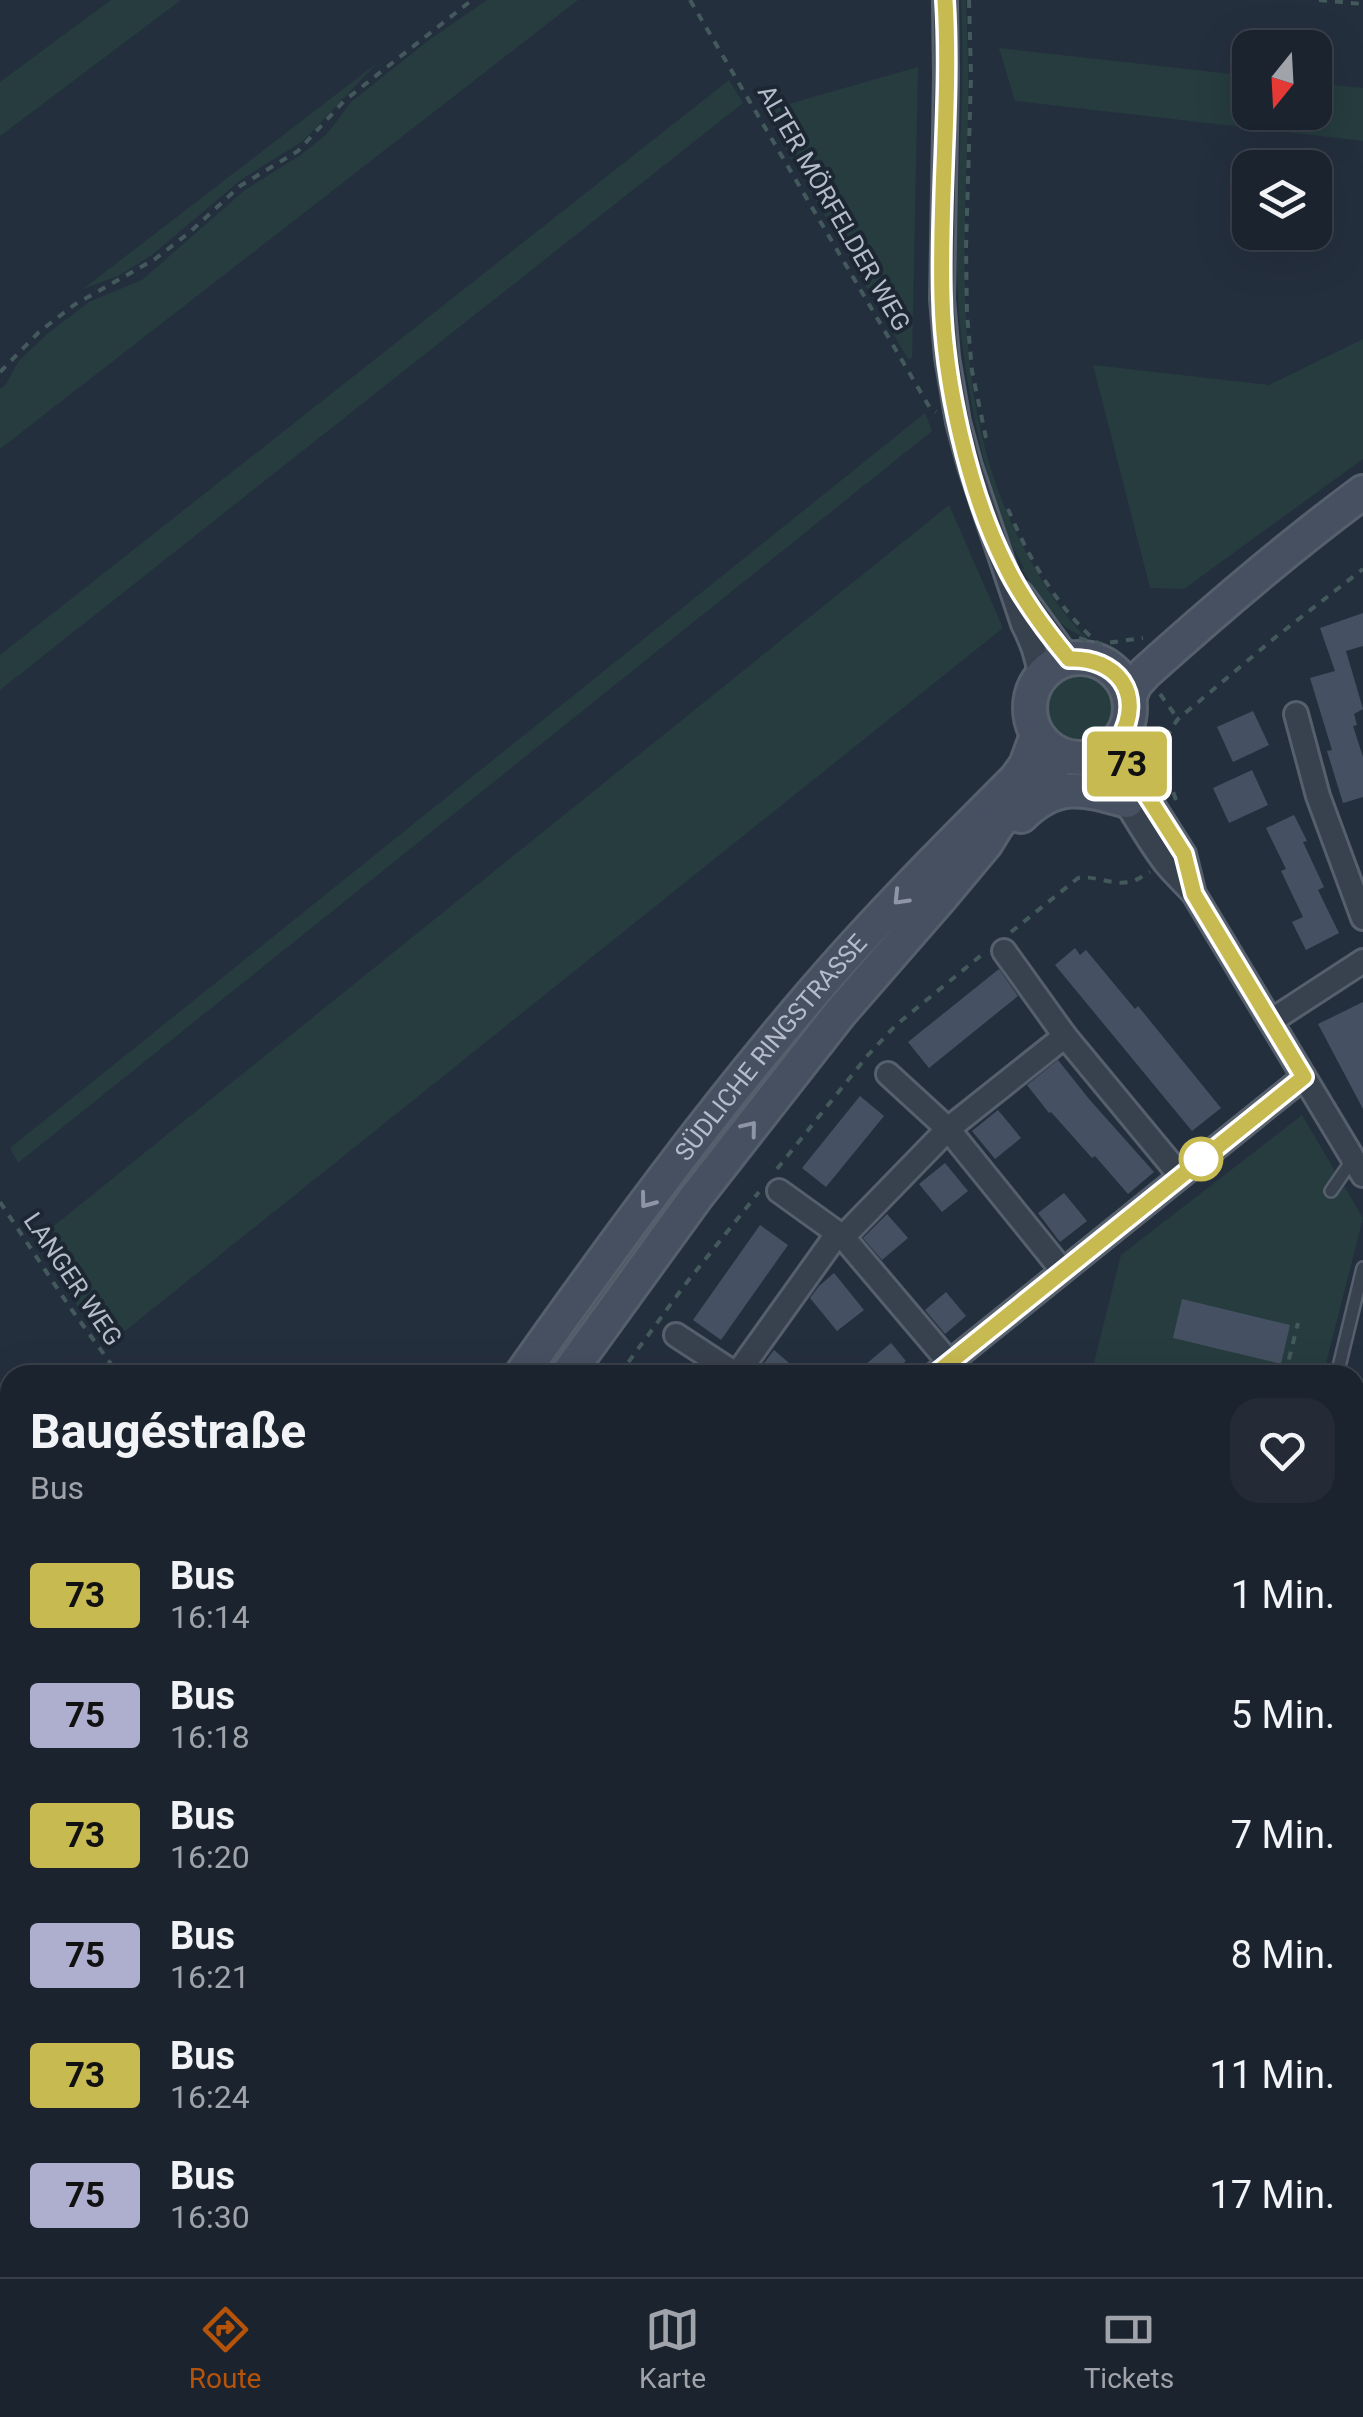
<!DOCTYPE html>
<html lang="de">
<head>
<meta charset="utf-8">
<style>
	body { margin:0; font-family:Roboto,sans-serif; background:#242b36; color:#f1f3f6; height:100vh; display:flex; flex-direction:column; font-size:38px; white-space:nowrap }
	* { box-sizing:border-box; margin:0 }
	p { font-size:32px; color:#a0a4aa }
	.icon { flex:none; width:55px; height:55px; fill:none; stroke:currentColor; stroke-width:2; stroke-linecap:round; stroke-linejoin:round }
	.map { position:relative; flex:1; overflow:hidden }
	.details { position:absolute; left:0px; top:1365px; width:1365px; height:912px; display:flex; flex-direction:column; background:#1b232e; border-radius:30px 30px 0 0; box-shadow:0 10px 40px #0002,0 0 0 2px #39404a }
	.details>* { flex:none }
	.badge { padding:0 20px; border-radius:8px; font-size:35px; line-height:65px }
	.needle { width:65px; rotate:198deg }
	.controls { position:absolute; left:1232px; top:30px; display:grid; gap:20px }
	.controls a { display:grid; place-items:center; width:100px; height:100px; border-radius:20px; background:#1b232e; box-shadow:0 10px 40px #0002,0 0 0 2px #39404a; font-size:50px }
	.map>.badge { position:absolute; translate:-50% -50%; box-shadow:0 0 0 5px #fff }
	.round { display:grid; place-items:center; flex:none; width:105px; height:105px; border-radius:30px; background:#242b36 }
	.overview { display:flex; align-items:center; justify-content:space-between; height:170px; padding:0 30px }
	h1 { font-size:48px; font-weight:700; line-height:75px }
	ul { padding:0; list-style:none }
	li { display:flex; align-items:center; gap:30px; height:120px; padding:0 30px }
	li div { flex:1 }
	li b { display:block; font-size:38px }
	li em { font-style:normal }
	li .badge { min-width:110px; font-weight:700; text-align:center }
	.menu { display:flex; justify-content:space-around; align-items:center; height:140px; border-top:2px solid #39404a; background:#1b232e; font-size:28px; color:#a0a4aa }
	.menu a { display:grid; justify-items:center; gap:5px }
	.menu .current { color:#b45309 }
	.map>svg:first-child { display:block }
	.green { fill:#263c3f }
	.building { fill:#455162 }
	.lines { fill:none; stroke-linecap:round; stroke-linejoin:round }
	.lane-casing { stroke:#565f6c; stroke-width:16 }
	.street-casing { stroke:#565f6c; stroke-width:28 }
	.secondary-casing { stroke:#565f6c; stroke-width:38 }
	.path { stroke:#44595c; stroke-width:4; stroke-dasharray:8 8; stroke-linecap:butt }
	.lane { stroke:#38414e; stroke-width:11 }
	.street { stroke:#38414e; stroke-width:22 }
	.secondary { stroke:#465061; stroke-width:32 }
	.oneway { stroke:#8e96a5 }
	.line-casing { stroke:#fff; stroke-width:22 }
	.line { stroke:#c7ba51; stroke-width:15 }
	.stop-dot { fill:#fff; stroke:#c7ba51; stroke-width:5 }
	.labels { text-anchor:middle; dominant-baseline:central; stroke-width:8; stroke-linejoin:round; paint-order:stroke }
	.street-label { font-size:25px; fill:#b4bcc9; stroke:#1d2633 }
</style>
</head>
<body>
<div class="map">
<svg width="1363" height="2277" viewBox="0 0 1363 2277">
	<rect width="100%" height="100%" fill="#242f3e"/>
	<!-- green -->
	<g class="green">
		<path d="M111,0h70l-181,136v-54z"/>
		<path d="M487,0h91l-578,449v-60l6,-5 12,-22 29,-28 42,-32 53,-22 103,-90 54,-34 28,-22 24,-32 78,-62z"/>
		<path d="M961,0h5c1,38 3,76 2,114 -4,150 -17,301 58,438 17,32 35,61 61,86 -33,-11 -47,-40 -65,-68l2,-2c-24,-40 -35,-84 -45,-129 -12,-54 -21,-109 -22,-165 -1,-92 9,-182 4,-274z"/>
		<path d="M999,48l251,28v36h65v-29l48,5v53l-348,-40z"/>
		<path d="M377,63l-74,78 -61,38 -90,76 -34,21 -35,13z"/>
		<path d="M918,67l-6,291 -4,1 -144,-248z"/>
		<path d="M729,80l14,23 -743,587v-35z"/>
		<path d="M1363,339v120l-179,130 -34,-1 -57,-223 176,20z"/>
		<path d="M925,413l7,18 -914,732 -8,-15z"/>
		<path d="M949,505l54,123 -898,719 -70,-106z"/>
		<circle cx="1079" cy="709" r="40"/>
		<path d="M1302,1115l61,103 -40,157h-232l30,-120z"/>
		<path d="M10,1451v123l-10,1v-123z"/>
		<path d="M10,1659v508l-10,19v-525z"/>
	</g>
	<!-- building -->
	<g class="building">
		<path d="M1363,613v33l-17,5 17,58 -9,5 3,11 -4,1 10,31v40l-20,6 -16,-52 5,-1 -22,-72 25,-7 -15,-43z"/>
		<path d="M1253,711l16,34 -36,17 -16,-35z"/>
		<path d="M1252,770l16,35 -39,18 -16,-35z"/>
		<path d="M1294,815l13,26 -4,1 21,45 -6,3 21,43 -33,17 -14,-28 11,-5 -22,-46 5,-2 -20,-41z"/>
		<path d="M1075,948l5,7 6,-5 49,59 3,-3 83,102 -29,23 -137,-166z"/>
		<path d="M999,969l19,27 -89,72 -21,-26z"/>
		<path d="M1363,1002v107l-45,-85z"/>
		<path d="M1058,1060l31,39 65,73 -26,22 -33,-38 -3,2 -41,-46 -2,1 -22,-28z"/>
		<path d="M860,1096l24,20 -58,71 -24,-19z"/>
		<path d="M998,1110l23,28 -26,21 -23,-28z"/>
		<path d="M945,1163l23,28 -26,21 -23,-28z"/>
		<path d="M1064,1193l23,28 -27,21 -22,-29z"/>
		<path d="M887,1214l21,24 -26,22 -19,-22z"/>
		<path d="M760,1225l28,20 -67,95 -28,-20z"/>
		<path d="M834,1273l30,37 -27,21 -27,-33 9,-12z"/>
		<path d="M946,1292l20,24 -21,18 -20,-24z"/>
		<path d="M1182,1299l108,26 -9,39 -108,-26z"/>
		<path d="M891,1343l15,18 -17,14h-16l-8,-10z"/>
		<path d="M774,1350l29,25h-48z"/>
	</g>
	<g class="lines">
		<!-- lane casing -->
		<g class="lane-casing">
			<g id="lane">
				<path d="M1331,1191l22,-32"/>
				<path d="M1337,1375l26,-107"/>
				<path d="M1355,1405l8,2"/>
			</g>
		</g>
		<!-- street casing -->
		<g class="street-casing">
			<g id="street">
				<path d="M945,0l1,76 -4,223 5,58 11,65 12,44 53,158c9,18 15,33 17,54"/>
				<path d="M1021,593l48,66"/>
				<path d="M1296,714l22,82 45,122"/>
				<path d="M1120,739l8,27 56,88 9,37"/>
				<path d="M1092,757c32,35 47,72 74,107 9,11 19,20 28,30l169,281"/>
				<path d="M1004,951l61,85 115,139"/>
				<path d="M1271,1021l92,-60"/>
				<path d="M888,1074l60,55 114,141"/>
				<path d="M779,1191l64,46"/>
				<path d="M676,1335l61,40"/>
				<path d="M949,1362l-106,-125 105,-108 117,-93"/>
				<path d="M737,1374l101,-141"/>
				<path d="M934,1375l370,-298"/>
				<path d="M1355,2217l8,6"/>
				<path d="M488,2268l26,9"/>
				<path d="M1037,2268l13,9"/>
				<path d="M1089,2268l17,9"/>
				<path d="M134,2277l6,-9"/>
				<path d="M460,2277l3,-9"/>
				<path d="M731,2277l3,-9"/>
				<path d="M1201,2277l11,-9"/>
			</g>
		</g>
		<!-- secondary casing -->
		<g class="secondary-casing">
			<g id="secondary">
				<circle cx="1080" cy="708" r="50"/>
				<path d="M1129,698l6,-14 10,-11c70,-63 142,-125 218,-181"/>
				<path d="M1021,816c35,-35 62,-28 106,-15"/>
				<path id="s1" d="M521,1375c92,-130 187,-260 291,-381 64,-75 134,-145 204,-215l10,-14 11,-30"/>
				<path d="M567,1375l129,-178 144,-184 101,-116 45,-54 11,-18 38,-44 29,-25"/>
				<path d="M0,2245l10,-19"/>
				<path d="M23,2277l5,-9"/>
			</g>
		</g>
		<!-- path -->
		<g class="path">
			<path d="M690,0l240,408 6,4"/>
			<path d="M969,0l2,76 -5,172 1,66 5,57 14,67"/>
			<path d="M1319,0l44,4"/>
			<path d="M0,372l39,-40 35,-27 81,-46 35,-27 50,-46 58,-35 46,-50 128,-101"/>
			<path d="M1008,509c21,50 50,100 91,135"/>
			<path d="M1079,638l20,6 44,-6"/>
			<path d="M1160,694l18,25"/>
			<path d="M1176,800c-12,-34 -21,-50 2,-81l99,-83 86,-67"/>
			<path d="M1011,932l67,-54c19,-3 37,9 55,3 6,-2 11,-6 17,-9"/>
			<path d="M777,1169l91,-114 28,-30 88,-72"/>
			<path d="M0,1202l69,104 50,69"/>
			<path d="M619,1375l65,-89 75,-94"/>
			<path d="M1285,1375l13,-52"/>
			<path d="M0,1595l10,-2"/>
			<path d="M1355,2096l8,-4"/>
			<path d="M0,2201l10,-19"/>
			<path d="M80,2277l5,-9"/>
		</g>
		<!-- lane -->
		<use href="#lane" class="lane"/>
		<!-- street -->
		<use href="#street" class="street"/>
		<!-- secondary -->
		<use href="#secondary" class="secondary"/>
	</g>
	<!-- one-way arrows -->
	<defs><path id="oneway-chevron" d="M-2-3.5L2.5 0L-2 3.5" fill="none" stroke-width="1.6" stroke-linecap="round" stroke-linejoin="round" transform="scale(2.5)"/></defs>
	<g class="oneway">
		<use href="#oneway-chevron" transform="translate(900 898) rotate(134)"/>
		<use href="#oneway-chevron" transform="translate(750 1128) rotate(-51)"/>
		<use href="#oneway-chevron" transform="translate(647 1201) rotate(127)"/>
	</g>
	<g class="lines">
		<!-- line casing -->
		<g class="line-casing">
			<path id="line" d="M934,1375l370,-298 -110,-183 -10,-40 -56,-88 -8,-28c25,-44 -3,-81 -51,-79 -24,-29 -48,-61 -64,-95 -37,-74 -61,-183 -63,-266 -3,-99 9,-199 3,-298"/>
		</g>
		<!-- line -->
		<use href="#line" class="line"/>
	</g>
	<!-- markers -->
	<circle class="stop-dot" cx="1201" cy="1159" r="20"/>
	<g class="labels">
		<!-- street labels -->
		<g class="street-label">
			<text transform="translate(834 208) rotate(60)">ALTER MÖRFELDER WEG</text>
			<text stroke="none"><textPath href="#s1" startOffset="412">SÜDLICHE RINGSTRASSE</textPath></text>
			<text transform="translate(73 1279) rotate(56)">LANGER WEG</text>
		</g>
	</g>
</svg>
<div class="controls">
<a><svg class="needle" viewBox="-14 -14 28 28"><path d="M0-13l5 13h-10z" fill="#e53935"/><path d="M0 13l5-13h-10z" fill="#a0a4aa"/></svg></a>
<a><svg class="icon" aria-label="layers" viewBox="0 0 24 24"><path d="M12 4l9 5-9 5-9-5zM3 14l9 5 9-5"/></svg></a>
</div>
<b class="badge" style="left:1127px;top:764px;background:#c7ba51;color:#111">73</b>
<section class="details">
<div class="overview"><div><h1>Baugéstraße</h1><p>Bus</p></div><a class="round"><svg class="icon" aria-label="heart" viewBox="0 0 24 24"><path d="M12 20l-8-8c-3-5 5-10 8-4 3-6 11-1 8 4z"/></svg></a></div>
<ul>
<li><span class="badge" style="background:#c7ba51;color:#111">73</span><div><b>Bus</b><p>16:14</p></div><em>1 Min.</em></li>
<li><span class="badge" style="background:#aeaece;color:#111">75</span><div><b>Bus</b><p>16:18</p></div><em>5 Min.</em></li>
<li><span class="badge" style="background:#c7ba51;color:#111">73</span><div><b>Bus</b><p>16:20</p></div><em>7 Min.</em></li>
<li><span class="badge" style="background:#aeaece;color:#111">75</span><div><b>Bus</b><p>16:21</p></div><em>8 Min.</em></li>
<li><span class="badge" style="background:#c7ba51;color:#111">73</span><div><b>Bus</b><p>16:24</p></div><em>11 Min.</em></li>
<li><span class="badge" style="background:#aeaece;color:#111">75</span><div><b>Bus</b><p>16:30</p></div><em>17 Min.</em></li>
</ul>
</section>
</div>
<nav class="menu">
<a class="current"><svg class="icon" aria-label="directions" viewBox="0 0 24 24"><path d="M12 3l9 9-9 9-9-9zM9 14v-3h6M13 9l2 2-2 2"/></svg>Route</a>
<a><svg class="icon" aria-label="map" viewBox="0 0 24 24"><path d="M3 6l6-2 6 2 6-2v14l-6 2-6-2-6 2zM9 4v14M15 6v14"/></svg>Karte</a>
<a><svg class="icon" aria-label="tickets" viewBox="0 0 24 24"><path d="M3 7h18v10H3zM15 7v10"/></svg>Tickets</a>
</nav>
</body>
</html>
